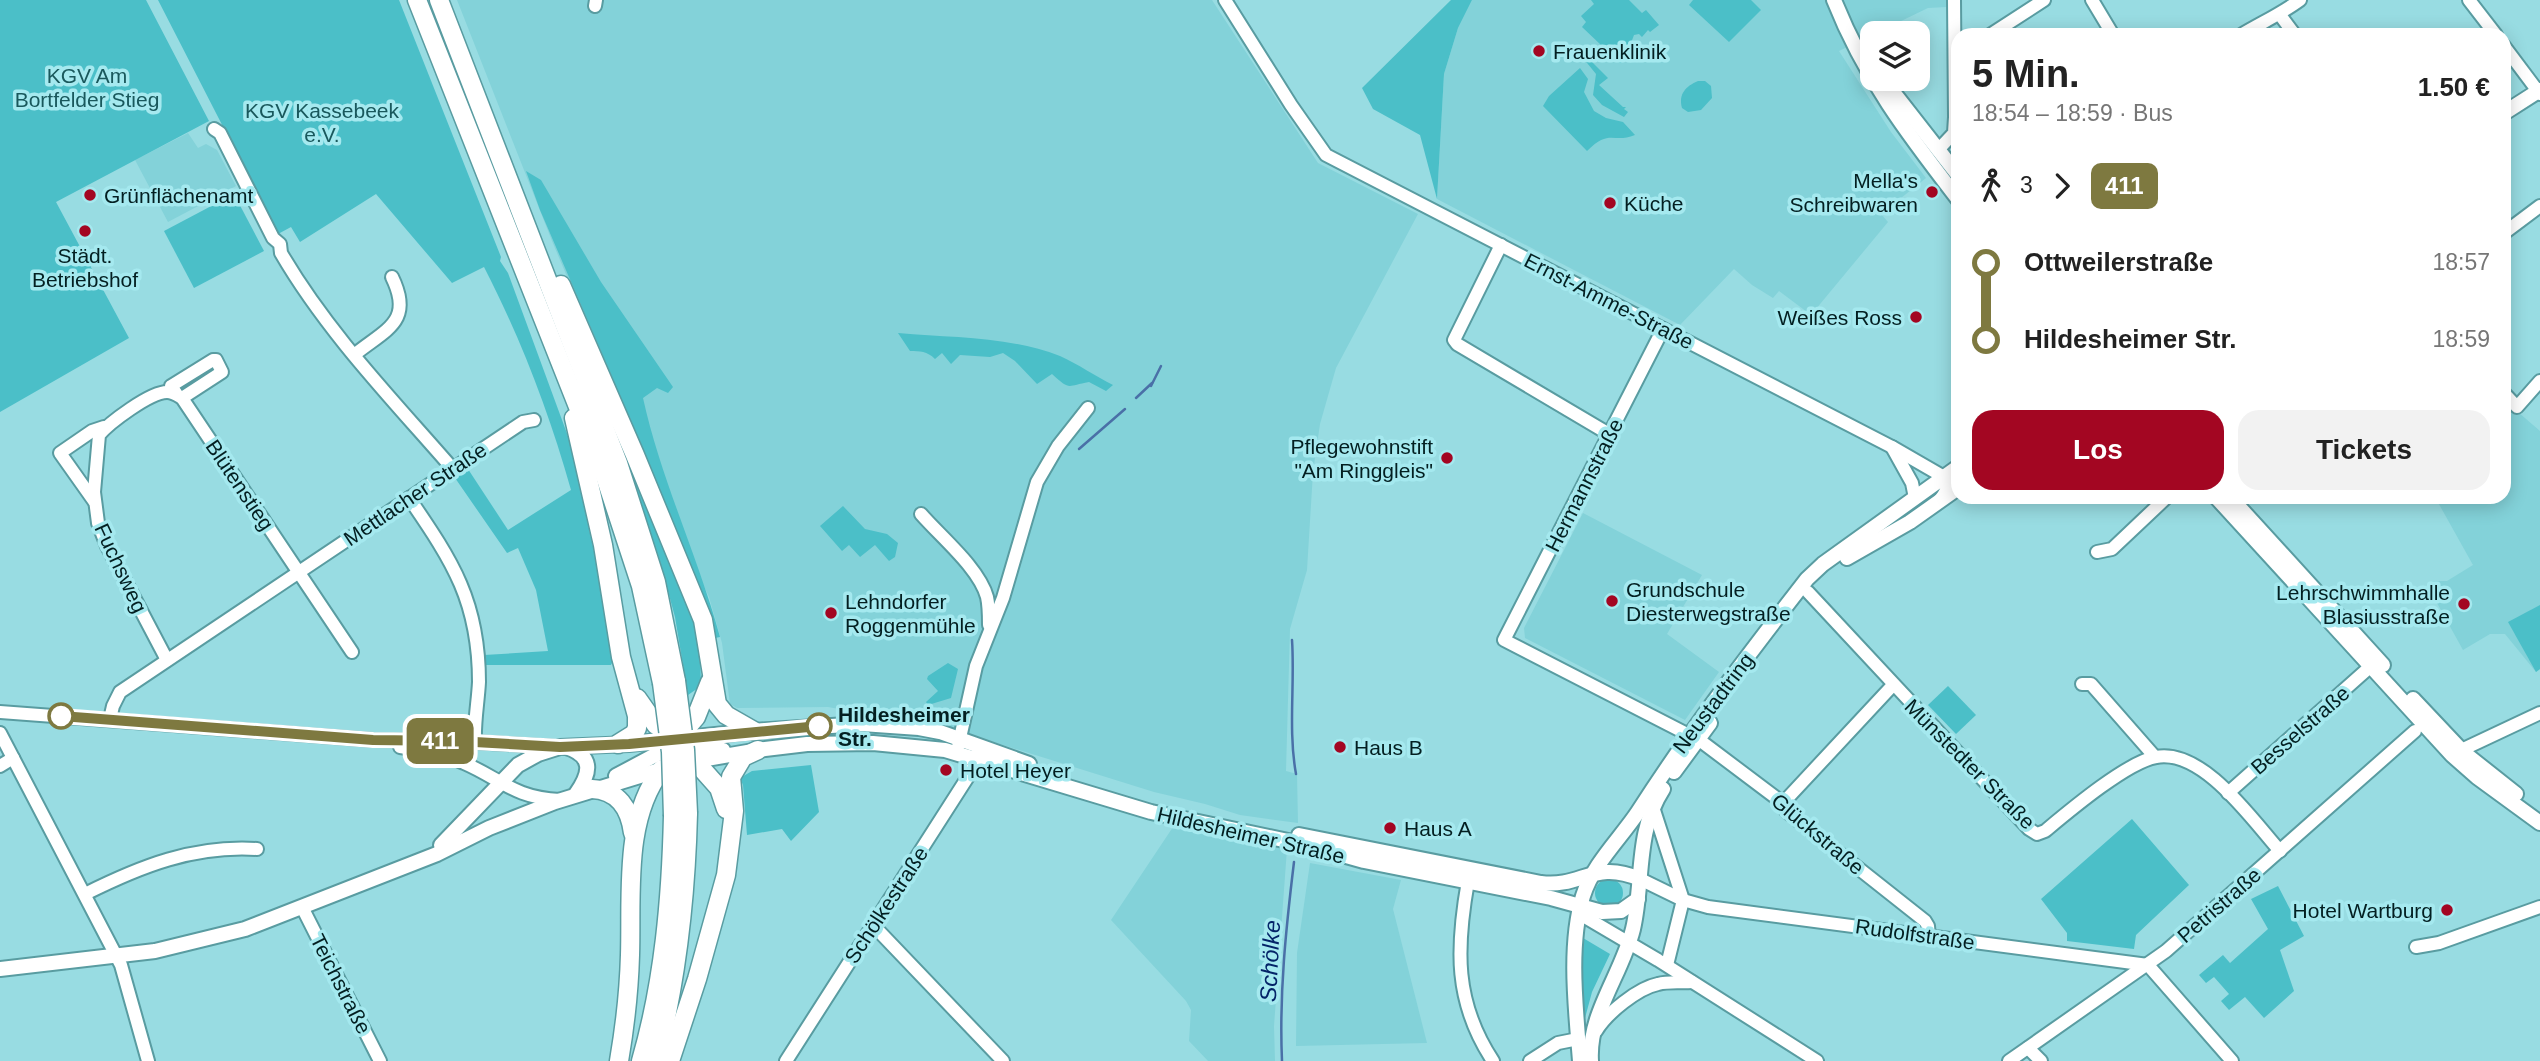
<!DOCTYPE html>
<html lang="de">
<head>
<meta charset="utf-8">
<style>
	body { margin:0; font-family:Helvetica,sans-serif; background:#f2f2f2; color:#222; height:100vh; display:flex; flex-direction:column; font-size:26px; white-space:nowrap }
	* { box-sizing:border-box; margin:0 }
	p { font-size:23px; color:#767676 }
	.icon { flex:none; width:38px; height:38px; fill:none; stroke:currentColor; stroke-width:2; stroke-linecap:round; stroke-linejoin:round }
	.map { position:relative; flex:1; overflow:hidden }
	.panel { position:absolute; left:1951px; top:28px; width:560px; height:476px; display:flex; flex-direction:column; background:#fff; border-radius:21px; box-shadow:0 4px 18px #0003 }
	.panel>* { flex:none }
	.badge { padding:0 14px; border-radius:10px; font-size:24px; line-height:46px }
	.fabs { position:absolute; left:1860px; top:21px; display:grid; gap:14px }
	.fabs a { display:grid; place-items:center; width:70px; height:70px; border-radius:14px; background:#fff; box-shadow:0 4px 18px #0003; font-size:35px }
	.map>.badge { position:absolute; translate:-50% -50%; box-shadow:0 0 0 4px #fff }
	.legs { display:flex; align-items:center; gap:10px; height:77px; padding:0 21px; font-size:23px }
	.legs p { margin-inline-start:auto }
	.overview { display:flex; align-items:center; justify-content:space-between; height:119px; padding:0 21px }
	h1 { font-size:38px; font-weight:600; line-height:52px }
	.primary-button { display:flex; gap:14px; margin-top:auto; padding:14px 21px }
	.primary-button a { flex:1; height:80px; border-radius:21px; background:#a30622; color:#fff; font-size:28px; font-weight:600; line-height:80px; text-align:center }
	.primary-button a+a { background:#f2f2f2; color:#222 }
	ul { padding:0 21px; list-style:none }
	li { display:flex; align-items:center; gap:24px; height:77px; font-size:26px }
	li i { display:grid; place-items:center; width:10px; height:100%; margin:0 9px; background:currentColor }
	li i::after { content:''; width:18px; height:18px; margin:-9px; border:5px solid; border-radius:50%; background:#fff }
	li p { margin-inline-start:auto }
	li:first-child i { background:linear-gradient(#0000 50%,currentColor 0) }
	li:last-child i { background:linear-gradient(currentColor 50%,#0000 0) }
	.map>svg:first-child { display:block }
	.built { fill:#83d2d9 }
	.green { fill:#4bbfc8 }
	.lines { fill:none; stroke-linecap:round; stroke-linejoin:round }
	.stream { stroke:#4a70a7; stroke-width:2.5 }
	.minor-casing { stroke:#599ca1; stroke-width:16 }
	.major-casing { stroke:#599ca1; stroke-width:18 }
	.highway-casing { stroke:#599ca1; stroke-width:21 }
	.minor { stroke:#fff; stroke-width:12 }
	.major { stroke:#fff; stroke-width:14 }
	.highway { stroke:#fff; stroke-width:18 }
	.highway-bridge-casing { stroke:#599ca1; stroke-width:21; stroke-linecap:butt }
	.highway-bridge { stroke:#fff; stroke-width:18 }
	.line-1-casing { stroke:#fff; stroke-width:16 }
	.line-1 { stroke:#7e7940; stroke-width:10 }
	.poi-dot { fill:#a30622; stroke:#a5e9ef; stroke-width:2.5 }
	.stop-1-dot { fill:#fff; stroke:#7e7940; stroke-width:3.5 }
	.labels { text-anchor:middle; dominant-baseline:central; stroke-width:7; stroke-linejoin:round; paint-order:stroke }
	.poi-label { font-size:21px; fill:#031f21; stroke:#a5e9ef; text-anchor:start }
	.park-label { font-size:21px; fill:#19585c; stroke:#a5e9ef }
	.street-label { font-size:21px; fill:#031f21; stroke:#a5e9ef }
	.stop-label { font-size:21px; font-weight:bold; fill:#031f21; stroke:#a5e9ef; text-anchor:start }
	.water-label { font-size:23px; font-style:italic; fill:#042468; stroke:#a5e9ef }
</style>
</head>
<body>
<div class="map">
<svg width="2540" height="1061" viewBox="0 0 2540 1061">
	<rect width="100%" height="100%" fill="#98dce2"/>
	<!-- built -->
	<g class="built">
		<path d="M457,0h755l106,163 100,51 -82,154 -16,56 -7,48 -6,98 -17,59 -4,142 11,3 1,49 -58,-8 -35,-11 -51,-12 -199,-62 -127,-23 -91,1 -7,-4 -8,-61 -13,-46 -87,-190 -70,-166z"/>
		<path d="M1472,0h474v7l-18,1 -89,43 52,81 35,46 -45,36 7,8 -77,93 -32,-24 -6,7 -21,-13 -18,-16 -54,56 -243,-126 7,-125 14,-46z"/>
		<path d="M188,133l10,15 8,-4 11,6 19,36 -68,36 -33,-62z"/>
		<path d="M2504,400l36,31v238l-4,3 -31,-38h-15l-27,16 -36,-65 6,-4h14l26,-16 -38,-68h69z"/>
		<path d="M1583,513l119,62 -35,59 52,38 -34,48 -160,-82 -1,-10z"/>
		<path d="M1173,827l114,22 -13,177 1,35h-67l-19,-20 2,-31 -5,-9 -75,-81z"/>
		<path d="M1310,863l91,17 -8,29 34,134 -131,3 1,-93z"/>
	</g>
	<!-- green -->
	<g class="green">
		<path d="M0,0h146l63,121 -153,81 73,136 -129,74z"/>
		<path d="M158,0h241l102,257 -1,4 8,12 61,166 25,112 20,108 -3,6h-126l-1,-10 64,-4 -12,-61 -18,-42 -11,5 -54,-78 13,-9 42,64 63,-40c-22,-78 -50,-151 -87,-223l-32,16 -76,-89 -76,48 -9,-15 -13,7z"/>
		<path d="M1451,0h21l-14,28 -14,46 -7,125 -17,-64 -47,-26 -11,-21z"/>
		<path d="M1591,0h38l13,13 4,-3 13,15 -9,7 -2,-2 -6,7 -3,-3 -5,1 -3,8 3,3 -5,5h-4l-3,3 2,7 -4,2 -38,-36 4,-5 -5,-6 13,-12z"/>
		<path d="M1693,0h58l10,10 -32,32 -40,-37z"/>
		<path d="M1580,50l28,28 -9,7 24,22h3l-2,2 4,3 -4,5 -22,-12 -9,-10 3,-21 -17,-21z"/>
		<path d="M1580,68l8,11 -4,13 10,19 12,7 17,4 12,13c-22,9 -25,-7 -48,16l-44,-45 6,-10z"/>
		<path d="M1698,81h7l6,5 1,12 -11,12 -13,2 -6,-4c-4,-14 4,-22 16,-27z"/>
		<path d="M526,171l15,9 60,102 72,105 -5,6 -11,-5 -14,10c18,82 55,158 77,239l-5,1 -102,-259 -73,-169z"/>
		<path d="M234,194l30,57 -70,37 -30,-57z"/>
		<path d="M898,333c55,5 110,3 162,23 18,8 35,20 53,29l-7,6 -17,-9c-23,4 -18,9 -37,-8l-15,10 -22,-23 -12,-8 -13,4 -30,-2 -9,9 -9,-11 -7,6c-8,-8 -15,-8 -25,-8z"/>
		<path d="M627,466h5l58,140 10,44 1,36 -13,9 -13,-78 -16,-59z"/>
		<path d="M843,506l22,23 22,5 11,9 -3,14 -6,4 -14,-16 -15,12 -11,-12 -7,6 -22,-25z"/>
		<path d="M2540,605v64l-4,3 -28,-50z"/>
		<path d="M948,663l10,6 -7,29 -23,7 -2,-3 12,-11 -11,-12 1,-3z"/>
		<path d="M1948,686l28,29 -20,19 -28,-29z"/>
		<path d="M811,765l8,47 -28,29 -9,-12 -35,6 -4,-50 -3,-7 12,-7z"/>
		<path d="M2132,819l57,66 -53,50 -2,14 -67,-8v-8l-26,-34z"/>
		<circle cx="1609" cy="893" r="14"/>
		<path d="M2278,886l26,50 -24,14 14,41 -30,27 -19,-21 -16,13 -8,-9 8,-7 -15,-17 -8,6 -7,-8 24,-20 7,8 38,-34 -17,-30z"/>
		<path d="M1583,938l27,16 -18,38 -7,26h-2z"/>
	</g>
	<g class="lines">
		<!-- stream -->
		<g class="stream">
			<path d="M1151,386l10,-20"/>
			<path d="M1136,398l16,-15"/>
			<path d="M1079,449l46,-40"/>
			<path d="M1292,640c3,44 -4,90 4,134"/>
			<path d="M1282,1061c-3,-67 4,-133 12,-199"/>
		</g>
		<!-- minor casing -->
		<g class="minor-casing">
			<g id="minor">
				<path d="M1225,0l66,105 35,50 566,292 52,30c5,11 2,15 -5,24"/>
				<path d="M2092,0l21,35"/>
				<path d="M2469,0l27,35"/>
				<path d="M595,6l1,-6"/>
				<path d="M2280,15l15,20"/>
				<path d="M1990,35l54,-35"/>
				<path d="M2241,35c20,-12 40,-21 59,-35"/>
				<path d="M2504,46l36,48"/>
				<path d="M214,129l6,4 53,105 7,6 1,9c46,79 111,146 171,215"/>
				<path d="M1938,150l16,-17 1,-16 -1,-117"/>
				<path d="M2504,233l36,-27"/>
				<path d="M1501,245l-47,95 3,4 152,90"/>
				<path d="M1663,329l-159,311 185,95"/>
				<path d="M354,355c32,-26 60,-33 38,-78"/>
				<path d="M176,393l-5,-7 42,-26h3l6,12 -40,26"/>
				<path d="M2504,393l13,14 23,-26"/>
				<path d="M1892,447l20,36 3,15"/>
				<path d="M409,498c44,64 70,104 70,184 -1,20 -5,40 -4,60"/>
				<path d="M94,501l-34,-48 32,-22 12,-4"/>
				<path d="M921,514c20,23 58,54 66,83 2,9 2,19 2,28"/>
				<path d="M2097,552l15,-3 55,-52"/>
				<path d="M1808,592l221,237 8,5 8,-3c24,-20 82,-69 111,-74 47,-9 97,64 124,94"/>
				<path d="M167,660l-60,-114 -9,-23 -4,-31 5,-57c10,-12 51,-43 68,-43 6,0 10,3 15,6l170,254"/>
				<path d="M2082,684h9l64,73"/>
				<path d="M0,712l373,28 84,1 99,6"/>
				<path d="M110,719l3,-13 7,-14 403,-270 11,-2"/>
				<path d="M0,733l121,232 27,96"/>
				<path d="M1698,739l85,64 3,8 139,110 3,5 1,10"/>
				<path d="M400,747c22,3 44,6 64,16 37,16 50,35 96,37"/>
				<path d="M958,747l18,-81 27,-68 34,-116 21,-36 30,-38"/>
				<path d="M2455,753l85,-40"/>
				<path d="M0,766l13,-8"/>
				<path d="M2228,793l143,-127"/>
				<path d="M1783,803l110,-118"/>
				<path d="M1653,807l30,93 -16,65"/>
				<path d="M1640,879l43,21 25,7 440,58"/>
				<path d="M1468,881c-12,67 -14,121 25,180"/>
				<path d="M85,894c56,-28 109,-49 172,-45"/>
				<path d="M1581,906l4,11 73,43 159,101"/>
				<path d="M302,907l78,154"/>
				<path d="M873,925l130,136"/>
				<path d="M2416,947l23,-4 101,-36"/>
				<path d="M2148,965l84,96"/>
				<path d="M1596,1031c11,-18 42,-43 62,-47 11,-3 23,-1 34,-2"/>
				<path d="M2028,1048l13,13"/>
				<path d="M786,1061l185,-289 8,-21"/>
				<path d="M1530,1061l28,-18 20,-4"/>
				<path d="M2009,1061l157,-110 249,-220"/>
			</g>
		</g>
		<!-- major casing -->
		<g class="major-casing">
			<g id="major">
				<path d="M1834,0c31,78 73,133 124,199"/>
				<path d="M1883,79l75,96"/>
				<path d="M2504,113l36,-23"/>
				<path d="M2216,497l236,258 25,22 63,46"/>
				<path d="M2230,497l153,168"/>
				<path d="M1847,558l63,-36 48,-34"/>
				<path d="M2413,699l50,53 53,42"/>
				<path d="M677,739l16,8 30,3"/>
				<path d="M566,747c28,9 25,26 10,47"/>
				<path d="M689,762l76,-13 42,-5 66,-1 72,7 206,62 156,33 57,16 187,37 51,14 19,-1 17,-12"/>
				<path d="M1674,772l36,-49"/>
				<path d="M616,776l45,-24 15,-12"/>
				<path d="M1299,835l242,48c41,5 53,-24 99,-4"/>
				<path d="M441,845l77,-80 20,-11 22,-7 69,-3 125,-13 108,-7 57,4 21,4 89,32"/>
				<path d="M0,969l155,-18 90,-22 192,-75 52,-26 66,-26 111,-34"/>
				<path d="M1580,1061c-4,-51 -12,-115 3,-165 10,-32 37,-57 55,-84 52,-81 110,-157 169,-233l16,-15 135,-97"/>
				<path d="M1591,1061c-3,-47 31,-87 42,-132 11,-48 2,-97 30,-140"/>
			</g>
		</g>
		<!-- highway casing -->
		<g class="highway-casing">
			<g id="highway">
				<path d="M417,0l186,470 38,116 21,97"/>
				<path d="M439,0l179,463 38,119 20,99"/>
				<path d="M561,285l74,170 68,165 14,84 9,11 28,16"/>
				<path d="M574,418l29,127 18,112 16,59v12l-3,6 -16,10"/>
				<path d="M637,698l19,27 21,14 19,-22 14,-35"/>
				<path d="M695,761l24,27 7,21"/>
				<path d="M592,789c26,1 38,20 41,44"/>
				<path d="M619,1061c6,-35 10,-70 11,-106 2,-61 -7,-136 32,-186"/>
				<path d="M641,1061c23,-80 30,-162 32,-245"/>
				<path d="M656,1061c21,-82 30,-164 32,-248"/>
				<path d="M670,1061l27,-82 29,-104 8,-64 -3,-34 12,-20 15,-7"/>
			</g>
		</g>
		<!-- minor -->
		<use href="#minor" class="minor"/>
		<!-- major -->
		<use href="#major" class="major"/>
		<!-- highway -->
		<use href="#highway" class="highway"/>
		<!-- highway-bridge casing -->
		<g class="highway-bridge-casing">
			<g id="highway-bridge">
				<path d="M676,681l9,69 3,63"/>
				<path d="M662,683l9,69 2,64"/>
			</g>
		</g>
		<!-- highway-bridge -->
		<use href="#highway-bridge" class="highway-bridge"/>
	</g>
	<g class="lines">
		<!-- line-1 casing -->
		<g class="line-1-casing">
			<path id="line-1" d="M61,716l312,24 84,1 103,6 69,-3 190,-18"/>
		</g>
		<!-- line-1 -->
		<use href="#line-1" class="line-1"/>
	</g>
	<!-- markers -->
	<g class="poi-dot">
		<circle cx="1539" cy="51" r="7"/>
		<circle cx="1932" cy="192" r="7"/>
		<circle cx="90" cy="195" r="7"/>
		<circle cx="1610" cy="203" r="7"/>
		<circle cx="85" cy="231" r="7"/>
		<circle cx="1916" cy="317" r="7"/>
		<circle cx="1447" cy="458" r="7"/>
		<circle cx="1612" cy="601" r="7"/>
		<circle cx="2464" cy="604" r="7"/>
		<circle cx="831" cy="613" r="7"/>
		<circle cx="1340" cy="747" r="7"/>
		<circle cx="946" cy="770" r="7"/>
		<circle cx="1390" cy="828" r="7"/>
		<circle cx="2447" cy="910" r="7"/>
	</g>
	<g class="stop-1-dot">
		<circle cx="61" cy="716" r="12"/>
		<circle cx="819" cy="726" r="12"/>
	</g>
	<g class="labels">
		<!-- poi labels -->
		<g class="poi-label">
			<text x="1553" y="51">Frauenklinik</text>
			<text x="1918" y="180" text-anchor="end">Mella's<tspan x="1918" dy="24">Schreibwaren</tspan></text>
			<text x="104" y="195">Grünflächenamt</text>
			<text x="1624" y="203">Küche</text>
			<text x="85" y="255" text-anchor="middle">Städt.<tspan x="85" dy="24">Betriebshof</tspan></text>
			<text x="1902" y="317" text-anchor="end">Weißes Ross</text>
			<text x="1433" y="446" text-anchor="end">Pflegewohnstift<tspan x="1433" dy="24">"Am Ringgleis"</tspan></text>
			<text x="1626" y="589">Grundschule<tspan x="1626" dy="24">Diesterwegstraße</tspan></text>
			<text x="2450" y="592" text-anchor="end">Lehrschwimmhalle<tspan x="2450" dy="24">Blasiusstraße</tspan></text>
			<text x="845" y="601">Lehndorfer<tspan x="845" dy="24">Roggenmühle</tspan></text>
			<text x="1354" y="747">Haus B</text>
			<text x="960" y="770">Hotel Heyer</text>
			<text x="1404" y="828">Haus A</text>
			<text x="2433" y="910" text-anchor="end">Hotel Wartburg</text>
		</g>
		<!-- park labels -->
		<g class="park-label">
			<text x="87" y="75">KGV Am<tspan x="87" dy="24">Bortfelder Stieg</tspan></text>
			<text x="322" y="110">KGV Kassebeek<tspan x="322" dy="24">e.V.</tspan></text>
		</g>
		<!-- street labels -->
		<g class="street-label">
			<text transform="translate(1609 301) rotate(27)">Ernst-Amme-Straße</text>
			<text transform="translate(240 485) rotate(56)">Blütenstieg</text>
			<text transform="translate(1584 485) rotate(-63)">Hermannstraße</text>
			<text transform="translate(415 494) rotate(-34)">Mettlacher Straße</text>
			<text transform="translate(121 568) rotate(65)">Fuchsweg</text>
			<text transform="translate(1713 703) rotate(-53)">Neustadtring</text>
			<text transform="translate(2300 730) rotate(-41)">Besselstraße</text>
			<text transform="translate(1970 764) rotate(45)">Münstedter Straße</text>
			<text transform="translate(1818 834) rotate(40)">Glückstraße</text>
			<text transform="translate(1251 835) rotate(13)">Hildesheimer Straße</text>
			<text transform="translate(886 905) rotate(-57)">Schölkestraße</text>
			<text transform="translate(2219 905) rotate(-41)">Petristraße</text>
			<text transform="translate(1915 934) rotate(8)">Rudolfstraße</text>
			<text transform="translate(341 984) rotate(63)">Teichstraße</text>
		</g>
		<!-- stop labels -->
		<g class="stop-label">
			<text x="838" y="714">Hildesheimer<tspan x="838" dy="24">Str.</tspan></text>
		</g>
		<!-- water labels -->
		<g class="water-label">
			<text transform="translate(1270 961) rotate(-87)">Schölke</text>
		</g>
	</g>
</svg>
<div class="fabs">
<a><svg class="icon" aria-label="layers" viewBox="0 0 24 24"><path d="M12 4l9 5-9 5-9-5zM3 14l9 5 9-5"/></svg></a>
</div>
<b class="badge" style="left:440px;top:741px;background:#7e7940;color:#fff">411</b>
<section class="panel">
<div class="overview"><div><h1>5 Min.</h1><p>18:54 – 18:59 · Bus</p></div><b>1.50 €</b></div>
<div class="legs"><svg class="icon" aria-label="walk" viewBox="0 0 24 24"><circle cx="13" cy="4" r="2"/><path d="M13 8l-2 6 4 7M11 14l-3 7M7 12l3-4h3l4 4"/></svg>3<svg class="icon" aria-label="forward" viewBox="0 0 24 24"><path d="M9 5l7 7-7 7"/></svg><b class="badge" style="background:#7e7940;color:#fff">411</b></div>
<ul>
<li><i style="color:#7e7940"></i><b>Ottweilerstraße</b><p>18:57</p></li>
<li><i style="color:#7e7940"></i><b>Hildesheimer Str.</b><p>18:59</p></li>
</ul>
<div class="primary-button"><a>Los</a><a>Tickets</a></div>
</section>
</div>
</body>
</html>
